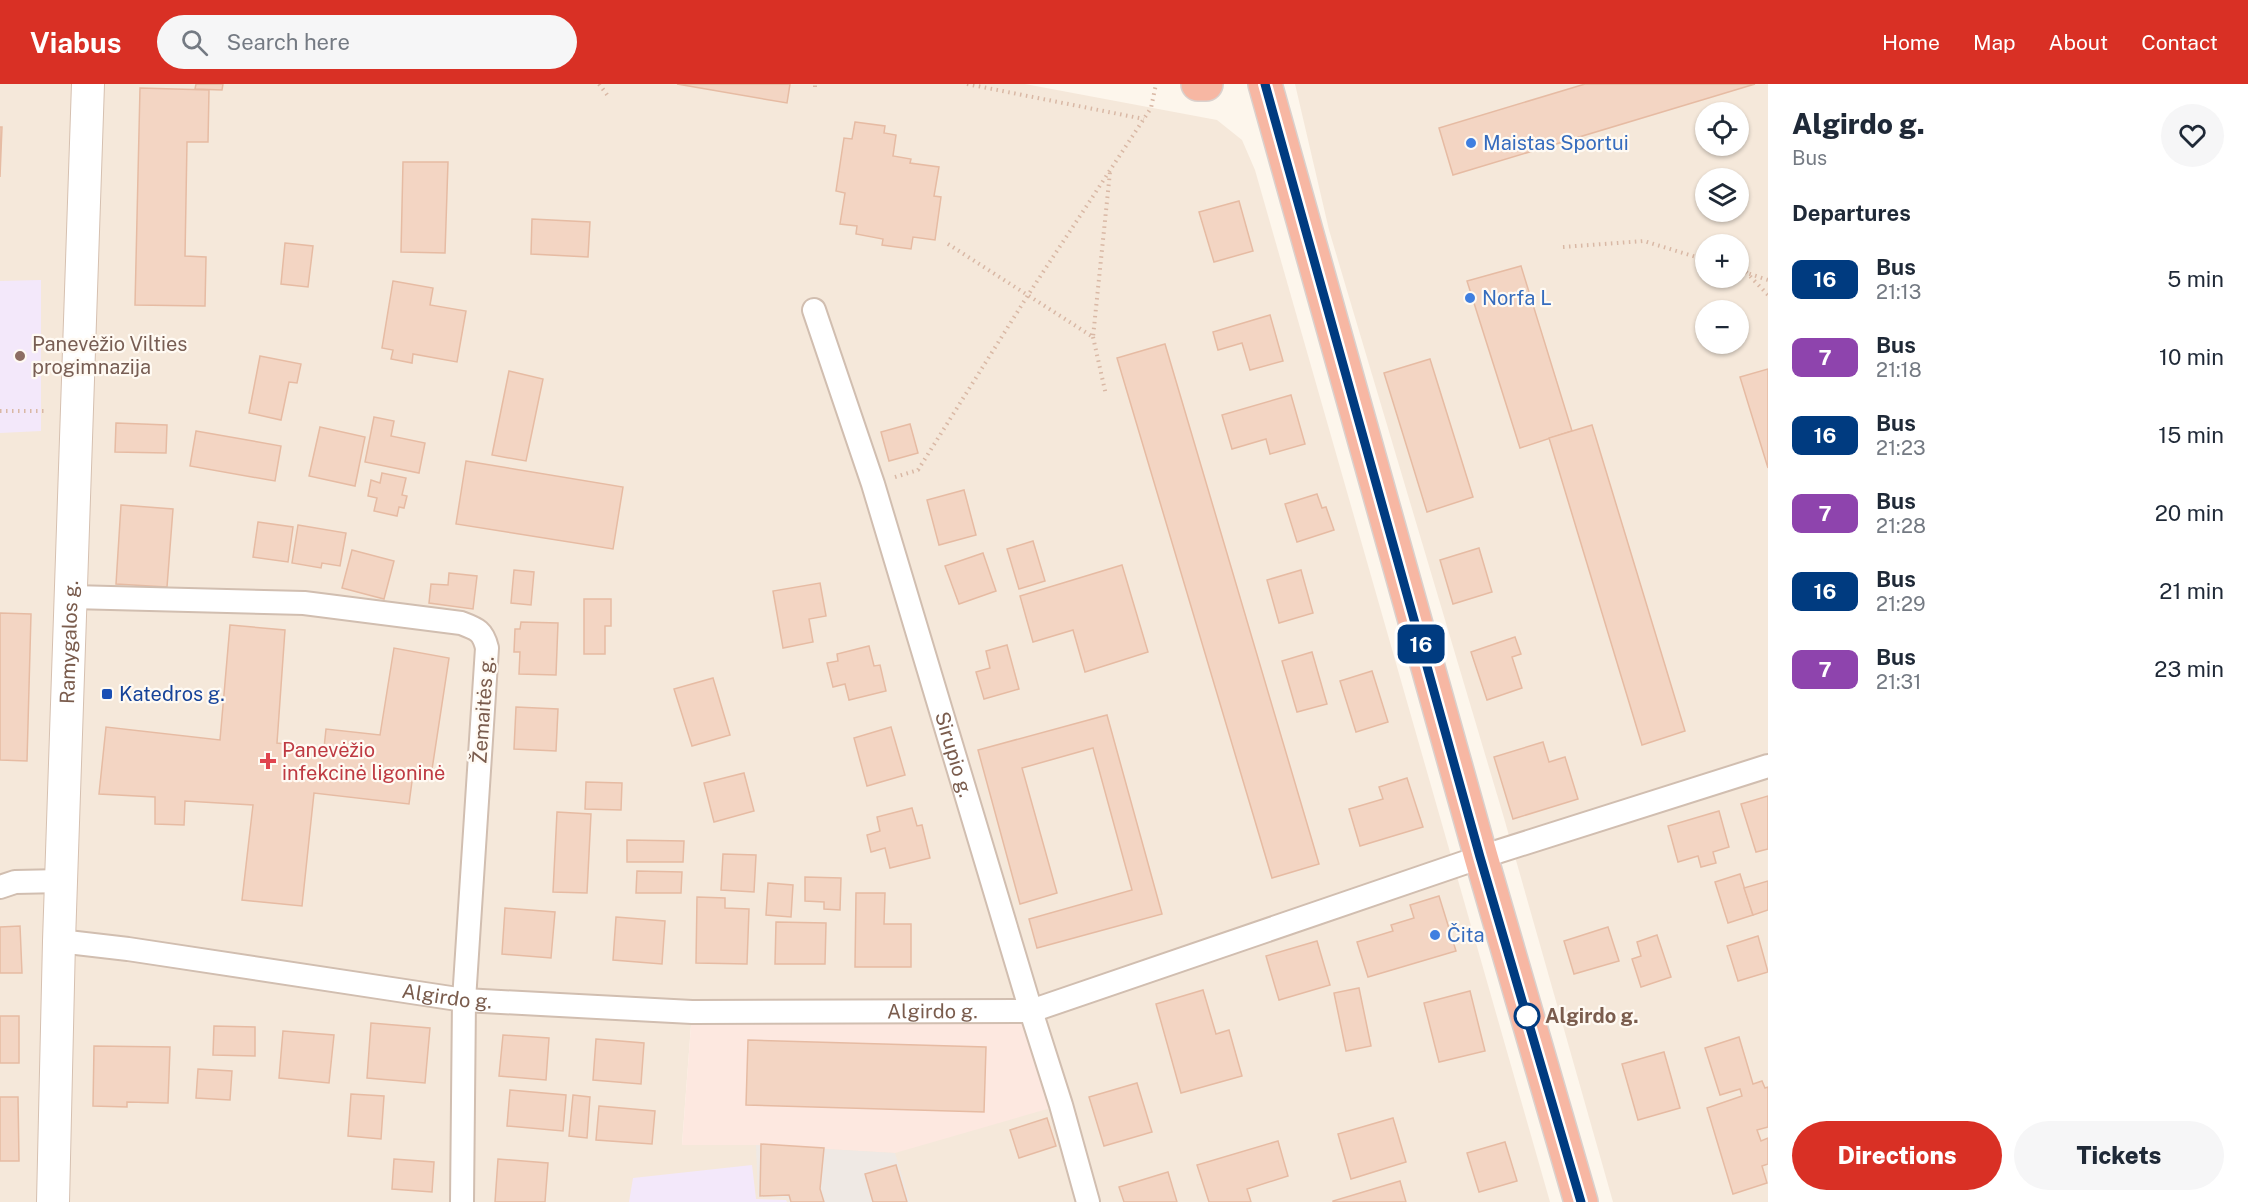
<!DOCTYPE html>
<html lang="en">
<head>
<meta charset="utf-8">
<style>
	body { margin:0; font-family:"Public Sans",sans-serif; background:#f6f6f7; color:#1f2937; height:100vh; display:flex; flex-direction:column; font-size:22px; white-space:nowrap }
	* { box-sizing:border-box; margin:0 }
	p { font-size:20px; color:#747a83 }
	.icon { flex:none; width:33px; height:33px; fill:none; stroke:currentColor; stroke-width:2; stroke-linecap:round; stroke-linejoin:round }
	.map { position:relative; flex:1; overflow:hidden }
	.drawer { display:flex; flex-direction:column; background:#fff; width:480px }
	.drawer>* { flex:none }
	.badge { padding:0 12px; border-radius:9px; font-size:21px; line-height:39px }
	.controls { position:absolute; left:1695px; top:18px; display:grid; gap:12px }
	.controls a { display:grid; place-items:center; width:54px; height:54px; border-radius:50%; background:#fff; box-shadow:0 2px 4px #0004; font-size:30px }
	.map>.badge { position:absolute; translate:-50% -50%; box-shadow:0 0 0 3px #fff }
	h2 { padding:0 24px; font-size:22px; line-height:54px }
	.round { display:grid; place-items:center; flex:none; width:63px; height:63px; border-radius:32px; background:#f6f6f7 }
	.summary { display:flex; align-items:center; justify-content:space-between; height:102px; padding:0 24px }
	h1 { font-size:28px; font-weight:800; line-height:45px }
	.primary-button { display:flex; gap:12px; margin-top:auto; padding:12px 24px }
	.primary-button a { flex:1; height:69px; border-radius:36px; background:#d93025; color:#fff; font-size:24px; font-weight:800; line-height:69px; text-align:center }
	.primary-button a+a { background:#f6f6f7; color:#1f2937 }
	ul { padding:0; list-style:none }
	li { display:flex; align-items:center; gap:18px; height:78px; padding:0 24px }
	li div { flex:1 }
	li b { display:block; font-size:22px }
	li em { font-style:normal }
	li .badge { min-width:66px; font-weight:700; text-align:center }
	header { display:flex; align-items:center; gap:36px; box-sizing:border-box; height:84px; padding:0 30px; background:#d93025; color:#fff }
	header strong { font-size:28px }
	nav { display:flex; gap:33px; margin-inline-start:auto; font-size:21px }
	.search { width:420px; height:54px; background:#f6f6f7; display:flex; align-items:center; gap:15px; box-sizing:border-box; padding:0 21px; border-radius:33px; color:#747a83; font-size:22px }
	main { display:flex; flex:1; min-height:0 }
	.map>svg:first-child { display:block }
	.residential { fill:#f5e8da; fill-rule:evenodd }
	.commercial { fill:#fde8e0 }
	.industrial { fill:#efe9e4 }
	.education { fill:#f3e8fa }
	.building { fill:#f3d5c3; stroke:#e6bba3; stroke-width:1.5 }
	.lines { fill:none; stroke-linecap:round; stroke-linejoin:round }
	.street-casing { stroke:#d1beb0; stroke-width:26 }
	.secondary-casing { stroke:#d6c0b0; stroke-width:34 }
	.highway-casing { stroke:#dad1cd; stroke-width:36 }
	.path { stroke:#d9b8a5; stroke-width:4; stroke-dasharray:1.5 4.5; stroke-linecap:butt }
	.street { stroke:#fff; stroke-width:22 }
	.secondary { stroke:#fff; stroke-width:32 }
	.highway { stroke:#f7b7a3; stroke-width:33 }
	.line-casing { stroke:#fff; stroke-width:14 }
	.line { stroke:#003b80; stroke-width:9 }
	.shop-dot { fill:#3f7fe0; stroke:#fffaf3; stroke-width:2 }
	.education-dot { fill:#8d6e63; stroke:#fffaf3; stroke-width:2 }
	.transit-dot { fill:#1a4fb4; stroke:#fffaf3; stroke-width:2 }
	.health-dot { fill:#e0444e; stroke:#fffaf3; stroke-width:2 }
	.stop-dot { fill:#fff; stroke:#003b80; stroke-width:3 }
	.labels { text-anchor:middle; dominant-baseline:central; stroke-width:4.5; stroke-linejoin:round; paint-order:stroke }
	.shop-label { font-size:20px; fill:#366cbe; stroke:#fffaf3; text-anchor:start }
	.education-label { font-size:20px; fill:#785e54; stroke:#fffaf3; text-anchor:start }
	.street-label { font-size:20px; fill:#7a5c4d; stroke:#fffaf3 }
	.transit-label { font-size:20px; fill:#164399; stroke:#fffaf3; text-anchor:start }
	.health-label { font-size:20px; fill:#be3a42; stroke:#fffaf3; text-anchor:start }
	.stop-label { font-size:20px; font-weight:bold; fill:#7a5c4d; stroke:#fffaf3; text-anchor:start }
</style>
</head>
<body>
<header>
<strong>Viabus</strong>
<div class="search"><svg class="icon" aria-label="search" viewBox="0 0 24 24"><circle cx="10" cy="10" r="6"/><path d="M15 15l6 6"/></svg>Search here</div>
<nav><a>Home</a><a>Map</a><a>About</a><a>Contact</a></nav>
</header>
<main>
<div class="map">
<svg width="1768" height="1118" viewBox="0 0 1768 1118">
	<rect width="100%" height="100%" fill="#fdf6ec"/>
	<!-- residential -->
	<g class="residential">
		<path d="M0,0h1025l192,36 25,20 13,30 295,1032h-1550zM692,928l64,133 -74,-1z"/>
		<path d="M1295,0h473v1118h-155l-109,-384 -175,-588zM1706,28h32v34h-32zM1706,94h32v34h-32zM1706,160h32v34h-32zM1706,226h32v34h-32z"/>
	</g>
	<!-- commercial -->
	<path class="commercial" d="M1031,927l30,94 -166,48 -139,-8h-74l10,-133z"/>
	<!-- industrial -->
	<path class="industrial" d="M756,1061l139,8 15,49h-121l-2,-5h-29z"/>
	<!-- education -->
	<g class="education">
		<path d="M41,196v151l-41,2v-152z"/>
		<path d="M752,1081l4,34 30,1 1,2h-158l4,-24z"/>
	</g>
	<!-- building -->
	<g class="building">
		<path d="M196,0h27l-1,6 -27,-1z"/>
		<path d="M677,0h113l-3,19z"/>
		<path d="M1585,0h170l-302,91 -14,-47z"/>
		<path d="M140,4l69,2 -1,52h-21l-2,114 21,1 -1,49 -70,-1z"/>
		<path d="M855,38l30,4 -1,7 12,2 -3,21 18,3 -1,4 29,4 -5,29 7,1 -6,43 -22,-3 -2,12 -29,-4 1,-6 -27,-5 1,-8 -17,-2 5,-31 -9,-2 8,-53 8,1z"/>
		<path d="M0,43h2l-2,50z"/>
		<path d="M403,78h45l-3,91 -44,-1z"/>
		<path d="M1239,117l14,50 -39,11 -15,-50z"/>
		<path d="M532,135l58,3 -2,35 -57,-3z"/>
		<path d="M285,159l28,3 -5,41 -27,-3z"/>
		<path d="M1521,182l51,165 -52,17 -53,-167z"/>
		<path d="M393,197l40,7 -3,17 36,6 -9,51 -44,-8 -1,9 -21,-4 2,-9 -11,-2z"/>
		<path d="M1270,231l13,46 -33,9 -8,-27 -24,7 -5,-18z"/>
		<path d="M1165,260l154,520 -47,14 -155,-520z"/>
		<path d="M260,272l41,8 -4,19 -8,-1 -8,38 -32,-7z"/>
		<path d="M1430,275l43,138 -46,15 -43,-139z"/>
		<path d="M1768,285v99l-28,-91z"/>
		<path d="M509,287l34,8 -17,82 -34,-6z"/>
		<path d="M1291,311l14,49 -35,10 -4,-15 -34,10 -10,-34z"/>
		<path d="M374,333l20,4 -3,15 34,7 -6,30 -54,-11z"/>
		<path d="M116,339l51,2 -1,28 -51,-1z"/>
		<path d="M910,340l8,29 -29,8 -8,-29z"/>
		<path d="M1592,341l93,306 -43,14 -93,-307z"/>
		<path d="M320,343l45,10 -10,49 -46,-10z"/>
		<path d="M196,347l85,15 -6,35 -85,-15z"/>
		<path d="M466,377l157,26 -10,62 -157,-25z"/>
		<path d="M382,389l24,5 -4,17 5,1 -3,12 -5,-1 -2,9 -23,-5 3,-13 -9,-2 3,-16 9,3z"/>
		<path d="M964,406l12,45 -37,10 -12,-45z"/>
		<path d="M1317,410l5,14 4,-1 8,23 -37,12 -12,-38z"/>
		<path d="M121,421l52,4 -6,78 -51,-3z"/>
		<path d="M258,438l35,5 -5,35 -35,-5z"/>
		<path d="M298,441l48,8 -6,33 -18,-3 -1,5 -29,-5z"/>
		<path d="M1033,457l12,40 -26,8 -12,-40z"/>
		<path d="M1479,464l13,44 -39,12 -13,-44z"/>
		<path d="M352,466l42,11 -10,38 -42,-11z"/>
		<path d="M983,469l13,38 -37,13 -14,-38z"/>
		<path d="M1122,481l26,87 -63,20 -12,-42 -40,12 -13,-46z"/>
		<path d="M514,486l20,2 -3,33 -20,-2z"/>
		<path d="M1301,486l12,43 -34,10 -12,-43z"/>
		<path d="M449,489l28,3 -4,33 -44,-6 2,-19 17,1z"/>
		<path d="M820,499l6,33 -17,3 4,23 -30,6 -10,-57z"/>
		<path d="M584,515h27v27h-6v28h-21z"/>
		<path d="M0,529l31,1 -4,147 -27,-1z"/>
		<path d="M521,538l37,1 -2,52 -37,-1 1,-22h-6l1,-23h5z"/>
		<path d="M230,541l55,5 -8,113 47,5 2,-19 54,6 14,-87 55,10 -18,118 -18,-2 -4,30 -95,-11 -12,113 -60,-6 11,-95 -68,-4 -1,24 -29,-1v-27l-56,-3 7,-67 114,13z"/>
		<path d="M1515,553l6,17 -9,3 10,31 -35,12 -16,-48z"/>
		<path d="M1007,561l12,44 -35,10 -8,-27 14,-4 -4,-17z"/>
		<path d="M869,562l5,20 6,-1 6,26 -37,9 -4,-16 -12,3 -6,-24 11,-2 -1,-7z"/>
		<path d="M1312,568l15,52 -30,8 -15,-51z"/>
		<path d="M1372,587l16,51 -32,10 -16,-51z"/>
		<path d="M713,594l17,57 -38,11 -18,-57z"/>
		<path d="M516,623l42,2 -2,42 -42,-2z"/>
		<path d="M1107,631l55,199 -125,34 -8,-29 103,-29 -39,-142 -71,20 35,125 -37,11 -42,-154z"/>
		<path d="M891,643l14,48 -38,11 -13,-48z"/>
		<path d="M1543,658l6,20 16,-5 13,42 -65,20 -19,-62z"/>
		<path d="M744,689l10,38 -40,11 -10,-39z"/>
		<path d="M1407,694l16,49 -63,19 -11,-37 34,-10 -4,-12z"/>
		<path d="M586,698l36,1 -1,27 -36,-1z"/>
		<path d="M1768,712v53l-12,3 -15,-48z"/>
		<path d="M912,724l5,18 5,-1 8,33 -40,10 -5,-20 -14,4 -4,-17 13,-4 -3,-14z"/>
		<path d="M1719,727l10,36 -16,5 3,11 -15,4 -3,-11 -20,6 -10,-36z"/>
		<path d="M557,728l34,2 -4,79 -34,-1z"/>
		<path d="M627,756l57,1 -1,21h-56z"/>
		<path d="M723,770l33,1 -2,37 -33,-2z"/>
		<path d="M637,787l45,1 -1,21h-45z"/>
		<path d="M1740,790l13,41 -25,8 -13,-41z"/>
		<path d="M805,793l36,1 -1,32 -16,-1v-7l-19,-1z"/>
		<path d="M1768,797v29l-15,5 -9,-27z"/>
		<path d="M768,799l25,2 -2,32 -25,-2z"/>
		<path d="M856,809h29l-1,31h27v43h-56z"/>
		<path d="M1439,812l17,55 -88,26 -11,-35 36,-11 -2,-6 23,-7 -4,-13z"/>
		<path d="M697,813l28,1v10l24,1 -2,55 -51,-1z"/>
		<path d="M505,824l50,4 -4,46 -49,-4z"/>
		<path d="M616,833l49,4 -3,43 -49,-4z"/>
		<path d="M776,838l50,1 -1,41h-50z"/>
		<path d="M20,842l2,47h-22v-46z"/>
		<path d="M1608,843l11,34 -45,13 -10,-33z"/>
		<path d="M1657,851l14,42 -30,10 -9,-28 9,-3 -4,-14z"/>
		<path d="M1758,852l10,36 -30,9 -11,-35z"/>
		<path d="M1317,857l13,44 -51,15 -13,-44z"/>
		<path d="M1359,904l12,58 -25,5 -12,-58z"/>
		<path d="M1203,906l13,44 13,-4 13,46 -61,17 -25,-89z"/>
		<path d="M1470,907l15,60 -46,11 -15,-59z"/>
		<rect x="0" y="932" width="19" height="47"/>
		<path d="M371,939l59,5 -5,55 -58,-5z"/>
		<path d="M214,942l41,1v29l-42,-1z"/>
		<path d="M283,947l51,4 -5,48 -50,-5z"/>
		<path d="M503,951l46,3 -3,42 -47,-4z"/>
		<path d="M1739,953l14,47 9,-3 3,7 3,-1v40l-11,3 4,11 7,-3v26l-6,2 5,17 -34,11 -26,-86 35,-12 -2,-7 -20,6 -15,-47z"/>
		<path d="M596,955l48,4 -3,41 -48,-4z"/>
		<path d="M748,956l238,7 -2,65 -238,-7z"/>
		<path d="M94,962l76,1 -2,56 -41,-1v5l-34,-1z"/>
		<path d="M1664,968l16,56 -42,12 -16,-56z"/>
		<path d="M198,985l34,2 -2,29 -34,-2z"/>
		<path d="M1137,999l15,49 -48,14 -15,-49z"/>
		<path d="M510,1006l56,5 -3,36 -56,-5z"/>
		<path d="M351,1010l33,2 -3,43 -33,-3z"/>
		<path d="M573,1011l17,2 -3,41 -18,-2z"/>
		<path d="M0,1013h18l1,64h-19z"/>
		<path d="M599,1022l56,5 -3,33 -56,-4z"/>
		<path d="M1047,1034l9,28 -37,12 -9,-28z"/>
		<path d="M1393,1034l13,44 -55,17 -13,-45z"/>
		<path d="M1278,1057l10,35 -41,13 4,13h-42l-12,-37z"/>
		<path d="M1505,1058l12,39 -38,11 -12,-39z"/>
		<path d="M761,1060l63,4 -4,41 4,13h-33l-2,-7 -29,1z"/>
		<path d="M394,1075l40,3 -2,30 -40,-3z"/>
		<path d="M498,1075l50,4 -3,39h-50z"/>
		<path d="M896,1081l11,37h-34l-8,-28z"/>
		<path d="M1168,1088l9,30h-53l-5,-15z"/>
		<path d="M1400,1097l6,21h-73v-1z"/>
	</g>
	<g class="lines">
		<!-- street casing -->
		<g class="street-casing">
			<g id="street">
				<path id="s1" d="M814,226l59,174 158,527 30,94 27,97"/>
				<path d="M72,513l232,6 157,20c16,6 22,8 26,25l-23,352 -2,202"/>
				<path d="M0,803l15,-5 47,-1"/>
				<path id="s2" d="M59,857l69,8 336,51 228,12 339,-1 450,-154 287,-91"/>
			</g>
		</g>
		<!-- secondary casing -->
		<g class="secondary-casing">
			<g id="secondary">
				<path id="s3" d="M53,1118l6,-261 29,-857"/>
			</g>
		</g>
		<!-- highway casing -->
		<g class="highway-casing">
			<g id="highway">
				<path d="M1198,0h8"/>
				<path d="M1265,0l216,773 100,345"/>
			</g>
		</g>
		<!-- path -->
		<g class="path">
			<path d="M599,0l9,12"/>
			<path d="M967,0l177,35"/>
			<path d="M815,3v-3"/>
			<path d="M948,160l145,93 17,-165"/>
			<path d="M1563,163l81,-6 62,19"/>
			<path d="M1738,186l30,10"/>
			<path d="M1746,188l22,23"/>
			<path d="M1093,253l13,58"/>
			<path d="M0,327h47"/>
			<path d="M895,393l23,-7 110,-175 123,-187 5,-24"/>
		</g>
		<!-- street -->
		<use href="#street" class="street"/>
		<!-- secondary -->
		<use href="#secondary" class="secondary"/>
		<!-- highway -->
		<use href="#highway" class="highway"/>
	</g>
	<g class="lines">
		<!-- line casing -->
		<g class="line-casing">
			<path id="line" d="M1265,0l215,773 101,345"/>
		</g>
		<!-- line -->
		<use href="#line" class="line"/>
	</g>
	<!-- markers -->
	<g class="shop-dot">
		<circle cx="1471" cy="59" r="6"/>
		<circle cx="1470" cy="214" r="6"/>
		<circle cx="1435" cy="851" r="6"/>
	</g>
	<circle class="education-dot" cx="20" cy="272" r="6"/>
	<rect class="transit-dot" x="101" y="604" width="12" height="12" rx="3"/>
	<path class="health-dot" d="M265 668h6v6h6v6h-6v6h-6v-6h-6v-6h6z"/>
	<circle class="stop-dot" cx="1527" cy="932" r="12"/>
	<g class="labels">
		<!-- shop labels -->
		<g class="shop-label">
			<text x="1483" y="59">Maistas Sportui</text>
			<text x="1482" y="214">Norfa L</text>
			<text x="1447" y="851">Čita</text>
		</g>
		<!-- education labels -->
		<g class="education-label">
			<text x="32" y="260">Panevėžio Vilties<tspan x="32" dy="23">progimnazija</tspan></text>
		</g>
		<!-- street labels -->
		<g class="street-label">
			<text stroke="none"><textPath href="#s3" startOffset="560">Ramygalos g.</textPath></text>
			<text transform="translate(483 626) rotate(-86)">Žemaitės g.</text>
			<text stroke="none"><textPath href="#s1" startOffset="466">Sirupio g.</textPath></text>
			<text stroke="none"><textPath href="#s2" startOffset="392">Algirdo g.</textPath></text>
			<text stroke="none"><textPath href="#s2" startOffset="878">Algirdo g.</textPath></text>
		</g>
		<!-- transit labels -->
		<g class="transit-label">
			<text x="119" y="610">Katedros g.</text>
		</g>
		<!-- health labels -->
		<g class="health-label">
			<text x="282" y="666">Panevėžio<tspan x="282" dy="23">infekcinė ligoninė</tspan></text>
		</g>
		<!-- stop labels -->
		<g class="stop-label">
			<text x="1545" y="932">Algirdo g.</text>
		</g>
	</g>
</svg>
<div class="controls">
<a><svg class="icon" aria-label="locate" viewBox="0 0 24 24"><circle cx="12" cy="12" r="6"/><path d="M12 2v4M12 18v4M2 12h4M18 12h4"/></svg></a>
<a><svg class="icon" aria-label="layers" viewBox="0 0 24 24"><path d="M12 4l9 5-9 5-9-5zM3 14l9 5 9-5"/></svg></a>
<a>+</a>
<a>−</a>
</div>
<b class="badge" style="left:1421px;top:560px;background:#003b80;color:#fff">16</b>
</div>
<section class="drawer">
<div class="summary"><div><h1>Algirdo g.</h1><p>Bus</p></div><a class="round"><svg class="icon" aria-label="heart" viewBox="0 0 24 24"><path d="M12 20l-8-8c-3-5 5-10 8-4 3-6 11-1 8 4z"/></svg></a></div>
<h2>Departures</h2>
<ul>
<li><span class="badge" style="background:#003b80;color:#fff">16</span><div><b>Bus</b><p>21:13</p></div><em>5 min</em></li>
<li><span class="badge" style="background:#8e44ad;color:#fff">7</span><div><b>Bus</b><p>21:18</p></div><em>10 min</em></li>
<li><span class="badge" style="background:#003b80;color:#fff">16</span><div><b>Bus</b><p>21:23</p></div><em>15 min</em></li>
<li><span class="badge" style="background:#8e44ad;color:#fff">7</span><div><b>Bus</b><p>21:28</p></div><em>20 min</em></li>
<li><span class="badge" style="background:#003b80;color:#fff">16</span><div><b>Bus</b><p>21:29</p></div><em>21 min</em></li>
<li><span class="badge" style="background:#8e44ad;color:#fff">7</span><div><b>Bus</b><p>21:31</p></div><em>23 min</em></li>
</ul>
<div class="primary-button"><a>Directions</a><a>Tickets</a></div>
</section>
</main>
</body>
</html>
